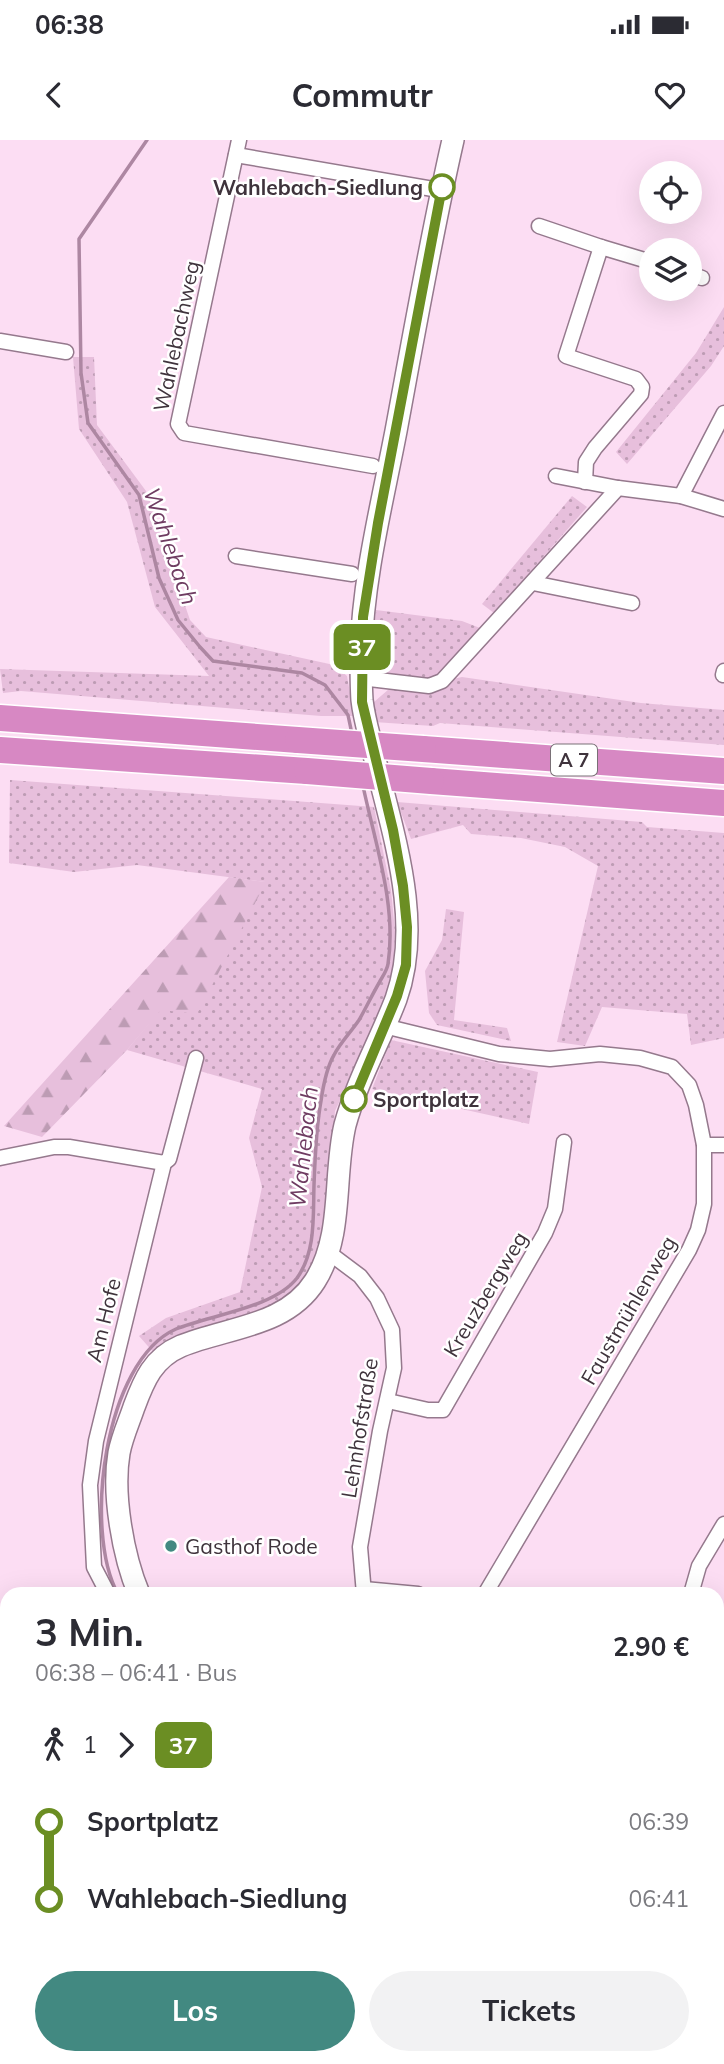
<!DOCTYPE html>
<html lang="de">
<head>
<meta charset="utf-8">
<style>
	body { margin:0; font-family:Mulish,sans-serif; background:#f2f2f3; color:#2b2b33; height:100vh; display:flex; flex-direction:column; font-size:26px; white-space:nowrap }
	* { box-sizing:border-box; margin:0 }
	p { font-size:23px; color:#7c7c81 }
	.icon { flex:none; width:38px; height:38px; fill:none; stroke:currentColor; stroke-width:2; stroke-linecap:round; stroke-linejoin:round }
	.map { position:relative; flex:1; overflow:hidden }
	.side { position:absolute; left:0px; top:1447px; width:724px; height:478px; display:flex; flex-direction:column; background:#fff; border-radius:21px 21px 0 0; box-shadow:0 7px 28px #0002 }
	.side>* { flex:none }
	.badge { padding:0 14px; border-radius:10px; font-size:24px; line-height:46px }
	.fabs { position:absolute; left:639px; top:21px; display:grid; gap:14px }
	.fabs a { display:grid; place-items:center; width:63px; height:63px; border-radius:50%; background:#fff; box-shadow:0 7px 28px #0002; font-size:35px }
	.map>.badge { position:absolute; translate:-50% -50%; box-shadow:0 0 0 4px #fff }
	.legs { display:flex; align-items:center; gap:10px; height:77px; padding:0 35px; font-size:23px }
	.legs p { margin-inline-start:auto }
	.headline { display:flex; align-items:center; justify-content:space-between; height:119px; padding:0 35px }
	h1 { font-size:38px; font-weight:700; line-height:52px }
	.button { display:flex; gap:14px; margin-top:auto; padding:14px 35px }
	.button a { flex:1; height:80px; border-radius:42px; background:#428981; color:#fff; font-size:28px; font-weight:700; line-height:80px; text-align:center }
	.button a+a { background:#f2f2f3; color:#2b2b33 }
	ul { padding:0 35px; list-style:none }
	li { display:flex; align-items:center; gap:24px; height:77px; font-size:26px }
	li i { display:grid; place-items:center; width:10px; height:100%; margin:0 9px; background:currentColor }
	li i::after { content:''; width:18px; height:18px; margin:-9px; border:5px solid; border-radius:50%; background:#fff }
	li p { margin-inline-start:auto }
	li:first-child i { background:linear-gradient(#0000 50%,currentColor 0) }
	li:last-child i { background:linear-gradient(currentColor 50%,#0000 0) }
	.status { display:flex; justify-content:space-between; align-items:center; height:49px; padding:0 35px; background:#fff; direction:ltr }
	.status svg { height:19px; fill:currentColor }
	header { display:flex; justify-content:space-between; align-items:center; height:91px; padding:0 35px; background:#fff; font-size:32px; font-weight:700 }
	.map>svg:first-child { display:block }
	.grass { fill:url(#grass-dots) }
	.forest { fill:url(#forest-firs) }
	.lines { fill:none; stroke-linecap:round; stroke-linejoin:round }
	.stream { stroke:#ad87a2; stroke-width:3.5 }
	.minor-casing { stroke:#95798d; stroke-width:17 }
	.secondary-casing { stroke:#95798d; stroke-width:24 }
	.motorway-casing { stroke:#fff; stroke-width:29 }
	.minor { stroke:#fff; stroke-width:14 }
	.secondary { stroke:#fff; stroke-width:21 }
	.motorway { stroke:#d788c3; stroke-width:26 }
	.motorway-bridge-casing { stroke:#fff; stroke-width:29; stroke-linecap:butt }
	.motorway-bridge { stroke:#d788c3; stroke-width:26 }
	.line-1-casing { stroke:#fff; stroke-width:16 }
	.line-1 { stroke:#6b8e23; stroke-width:10 }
	.stop-1-dot { fill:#fff; stroke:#6b8e23; stroke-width:3.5 }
	.poi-dot { fill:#428981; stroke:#fff; stroke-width:2.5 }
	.labels { text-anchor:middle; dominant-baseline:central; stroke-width:5; stroke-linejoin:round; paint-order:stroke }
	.shield { fill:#fff; stroke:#797076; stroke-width:2 }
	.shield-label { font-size:19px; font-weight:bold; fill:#3f333c }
	.stop-label { font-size:21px; font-weight:bold; fill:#3f333c; stroke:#fff; text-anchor:end }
	.street-label { font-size:21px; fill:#3f333c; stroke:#fff }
	.poi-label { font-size:21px; fill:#3f333c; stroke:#fff; text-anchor:start }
	.water-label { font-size:23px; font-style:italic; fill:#6f3c62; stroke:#fff }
</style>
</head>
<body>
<div class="status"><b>06:38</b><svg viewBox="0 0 49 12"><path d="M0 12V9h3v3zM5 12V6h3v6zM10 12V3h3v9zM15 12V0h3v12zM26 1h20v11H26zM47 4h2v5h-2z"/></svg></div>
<header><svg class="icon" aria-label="back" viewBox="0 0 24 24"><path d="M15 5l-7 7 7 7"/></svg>Commutr<svg class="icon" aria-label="heart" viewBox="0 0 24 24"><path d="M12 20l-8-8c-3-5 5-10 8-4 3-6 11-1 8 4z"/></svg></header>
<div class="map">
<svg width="724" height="1924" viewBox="0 0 724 1924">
	<defs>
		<pattern id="grass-dots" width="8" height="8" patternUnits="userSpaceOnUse" patternTransform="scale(1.75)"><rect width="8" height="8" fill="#e7bfdc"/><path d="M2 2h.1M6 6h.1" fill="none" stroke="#bd9cb4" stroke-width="1.8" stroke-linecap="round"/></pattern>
		<pattern id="forest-firs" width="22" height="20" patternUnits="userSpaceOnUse" patternTransform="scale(1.75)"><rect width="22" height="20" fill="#e7bfdc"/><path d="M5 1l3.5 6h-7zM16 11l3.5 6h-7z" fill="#bd9cb4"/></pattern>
	</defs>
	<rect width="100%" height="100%" fill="#fcddf3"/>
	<!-- grass -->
	<g class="grass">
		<path d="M724,167v39l-13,20 -84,98 -11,-12 80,-99z"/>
		<path d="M73,217h21l3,68 49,66 44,129 16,17 128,28 13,11 7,40h-33l-300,-25 -18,2 -3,-24 209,7 -54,-69 -28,-105 -48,-73z"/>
		<path d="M572,356l15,11 -93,106 -12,-9z"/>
		<path d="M376,470l86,11 18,7 -42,48 -10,6 -59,-9z"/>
		<path d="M462,537l179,26 83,7v35l-284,-22 -7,3 -59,-4v-20l15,-13 43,3 16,-12z"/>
		<path d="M10,640l364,27 17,83 4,41 -2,43 -22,61 -36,76 -8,105 -16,61 -40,36 -117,40 -15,-17 27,-18 74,-26 22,-105 -13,-49 13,-49 -135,-39 138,-168 -128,-17 -63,7 -65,-9z"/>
		<path d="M397,662l245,20 5,5 77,6v205l-33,7 -4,-31 -85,-7 -17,39 -28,-4 41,-176 -33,-19 -44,-9 -50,-4 -8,-9 -52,14z"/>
		<path d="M446,769l18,3 -10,108 53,8 4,13 -74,-16 -8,-12 -4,-42 17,-31z"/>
		<path d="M391,900l147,32 -9,52 -157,-35z"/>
	</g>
	<!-- forest -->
	<path class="forest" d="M229,737l37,5 -69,132 -36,-4 -34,40 -85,87 -38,-11z"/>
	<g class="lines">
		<!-- stream -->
		<g class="stream">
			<path d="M147,0l-68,99 2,134 7,50 51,72 20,83 19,42 22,27 13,14 89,12 23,12 23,30 4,19"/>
			<path d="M118,1454c-35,-63 -14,-233 58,-265 34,-14 98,-21 121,-51 19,-26 16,-62 17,-93 1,-27 2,-57 7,-84 2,-14 6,-34 13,-46 6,-12 17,-23 25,-35 7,-12 13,-25 20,-37 3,-6 8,-12 9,-19 9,-58 -13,-121 -25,-178"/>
			<path d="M51,1924l6,-6"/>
		</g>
		<!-- minor casing -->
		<g class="minor-casing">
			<g id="minor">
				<path d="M239,0l-61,284 6,9 189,33"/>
				<path d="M236,15l197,34"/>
				<path d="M539,86l62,21"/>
				<path d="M690,134l12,4"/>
				<path d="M0,201l66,11"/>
				<path d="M556,336l62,12"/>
				<path d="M585,342l1,-20 9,-14 46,-54 1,-7 -6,-8 -70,-23 35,-109 50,15"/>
				<path d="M681,356l43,-83"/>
				<path d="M236,416l116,18"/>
				<path d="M533,443l99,20"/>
				<path d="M723,535l1,-4"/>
				<path d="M361,538l68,8 13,-5 176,-193 63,8 43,13"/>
				<path d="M384,886l115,28 51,5 50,-5 40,4 32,9 17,18 7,20 8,40v59l-6,26 -9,20 -204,344"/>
				<path d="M704,1005h20"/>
				<path d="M0,1018l54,-11h15l95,16"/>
				<path d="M328,1112l32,24 17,22 15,32 2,38 -14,63 -20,116 4,47"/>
				<path d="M388,1261l40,9h15l102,-177 10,-24 9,-67"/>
				<path d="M364,1449l54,5"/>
				<path d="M108,1454l-14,-27 -4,-82 6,-44 68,-278 5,-4 27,-101"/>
				<path d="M691,1454l8,-28 25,-42"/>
				<path d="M718,1480l6,1"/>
				<path d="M0,1758l7,1"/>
				<path d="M123,1918l1,6"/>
				<path d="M566,1918l17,6"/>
				<path d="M78,1924l2,-6"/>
				<path d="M651,1924v-6"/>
			</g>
		</g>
		<!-- secondary casing -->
		<g class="secondary-casing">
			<g id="secondary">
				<path d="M139,1454c-16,-38 -27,-100 -20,-141 3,-16 10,-31 15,-46 10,-27 19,-49 47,-61 46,-19 105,-19 134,-65 29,-46 18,-105 30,-156 12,-44 35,-84 51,-126 28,-78 -4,-167 -22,-244 -4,-18 -10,-36 -12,-55 -1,-15 -1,-32 -1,-48 2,-74 21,-148 35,-221 18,-97 35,-195 57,-291"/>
				<path d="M0,1584h7"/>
				<path d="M152,1918l4,6"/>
			</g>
		</g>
		<!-- motorway casing -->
		<g class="motorway-casing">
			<g id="motorway">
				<path d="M0,578l298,22"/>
				<path d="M423,609l301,22"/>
				<path d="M0,610l307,21"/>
				<path d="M431,641l293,22"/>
			</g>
		</g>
		<!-- minor -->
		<use href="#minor" class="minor"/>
		<!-- secondary -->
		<use href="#secondary" class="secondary"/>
		<!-- motorway -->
		<use href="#motorway" class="motorway"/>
		<!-- motorway-bridge casing -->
		<g class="motorway-bridge-casing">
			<g id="motorway-bridge">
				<path d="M298,600l125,9"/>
				<path d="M307,631l124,10"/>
			</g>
		</g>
		<!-- motorway-bridge -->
		<use href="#motorway-bridge" class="motorway-bridge"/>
	</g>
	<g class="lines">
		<!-- line-1 casing -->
		<g class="line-1-casing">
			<path id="line-1" d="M354,959l43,-103 9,-31 1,-38 -4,-41 -10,-56 -31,-128 1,-85 15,-94 64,-336"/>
		</g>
		<!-- line-1 -->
		<use href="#line-1" class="line-1"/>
	</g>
	<!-- markers -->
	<g class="stop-1-dot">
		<circle cx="442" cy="47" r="12"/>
		<circle cx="354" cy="959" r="12"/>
	</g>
	<circle class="poi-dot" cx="171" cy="1406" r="7"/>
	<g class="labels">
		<!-- shield labels -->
		<rect class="shield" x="551" y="604.5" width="46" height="31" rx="5"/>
		<g class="shield-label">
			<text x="574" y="620">A 7</text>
		</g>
		<!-- stop labels -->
		<g class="stop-label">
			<text x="423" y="47">Wahlebach-Siedlung</text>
			<text x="373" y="959" text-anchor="start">Sportplatz</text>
		</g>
		<!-- street labels -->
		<g class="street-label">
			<text transform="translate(176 196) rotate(-78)">Wahlebachweg</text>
			<text transform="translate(485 1154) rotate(-59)">Kreuzbergweg</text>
			<text transform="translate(628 1170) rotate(-60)">Faustmühlenweg</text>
			<text transform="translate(103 1180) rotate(-76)">Am Hofe</text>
			<text transform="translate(359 1288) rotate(-81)">Lehnhofstraße</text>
		</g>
		<!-- poi labels -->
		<g class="poi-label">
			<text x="185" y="1406">Gasthof Rode</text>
		</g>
		<!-- water labels -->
		<g class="water-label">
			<text transform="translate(171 406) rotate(71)">Wahlebach</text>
			<text transform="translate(303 1007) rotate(-84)">Wahlebach</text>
		</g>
	</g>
</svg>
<div class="fabs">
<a><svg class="icon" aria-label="locate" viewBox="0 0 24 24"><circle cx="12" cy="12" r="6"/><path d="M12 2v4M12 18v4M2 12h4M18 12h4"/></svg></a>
<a><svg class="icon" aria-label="layers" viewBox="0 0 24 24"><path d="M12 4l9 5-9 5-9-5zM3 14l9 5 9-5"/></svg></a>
</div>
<b class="badge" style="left:362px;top:507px;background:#6b8e23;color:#fff">37</b>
<section class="side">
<div class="headline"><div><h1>3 Min.</h1><p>06:38 – 06:41 · Bus</p></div><b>2.90 €</b></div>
<div class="legs"><svg class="icon" aria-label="walk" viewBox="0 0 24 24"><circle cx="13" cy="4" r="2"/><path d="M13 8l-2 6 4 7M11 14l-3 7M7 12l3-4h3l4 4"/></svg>1<svg class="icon" aria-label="forward" viewBox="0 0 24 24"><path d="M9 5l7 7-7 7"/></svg><b class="badge" style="background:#6b8e23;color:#fff">37</b></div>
<ul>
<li><i style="color:#6b8e23"></i><b>Sportplatz</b><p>06:39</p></li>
<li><i style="color:#6b8e23"></i><b>Wahlebach-Siedlung</b><p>06:41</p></li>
</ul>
<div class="button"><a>Los</a><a>Tickets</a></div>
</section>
</div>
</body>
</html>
